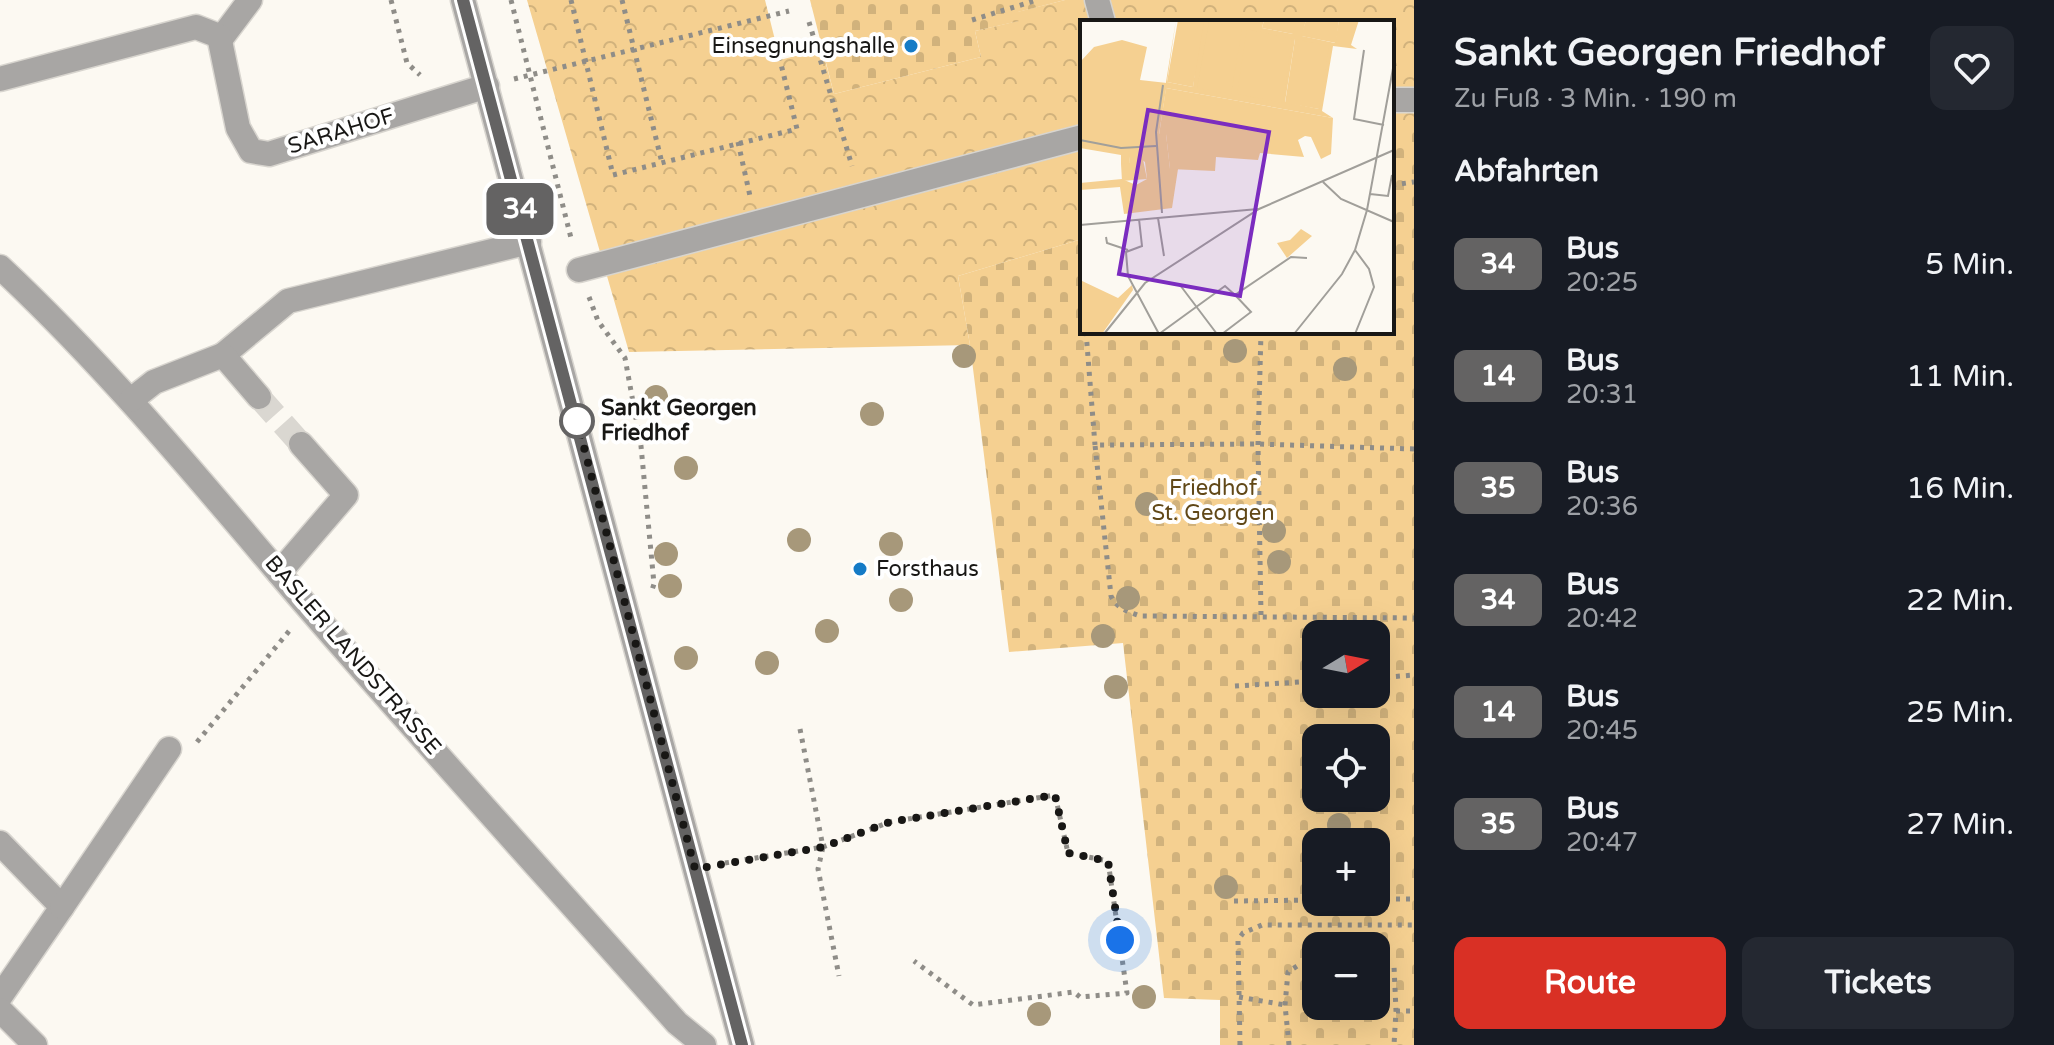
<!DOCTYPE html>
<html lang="de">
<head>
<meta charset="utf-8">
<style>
	body { margin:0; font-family:"Varela Round",sans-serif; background:#242831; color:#f1f3f6; height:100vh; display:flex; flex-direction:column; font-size:30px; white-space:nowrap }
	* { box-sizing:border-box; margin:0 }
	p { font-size:26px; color:#9ea1a6 }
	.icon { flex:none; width:44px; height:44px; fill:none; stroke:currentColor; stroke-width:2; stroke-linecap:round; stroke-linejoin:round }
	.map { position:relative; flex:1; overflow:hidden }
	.drawer { display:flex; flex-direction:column; background:#171b24; width:640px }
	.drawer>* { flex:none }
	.badge { padding:0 16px; border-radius:12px; font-size:28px; line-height:52px }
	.needle { width:52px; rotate:80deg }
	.fabs { position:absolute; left:1302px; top:620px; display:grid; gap:16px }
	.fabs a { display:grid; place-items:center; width:88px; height:88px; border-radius:16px; background:#171b24; box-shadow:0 8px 32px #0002; font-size:40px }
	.you { position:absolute; width:40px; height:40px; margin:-20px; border:6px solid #fff; border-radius:50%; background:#1a73e8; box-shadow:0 0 0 12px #1a73e833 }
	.map>.badge { position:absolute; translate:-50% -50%; box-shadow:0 0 0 4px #fff }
	h2 { padding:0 40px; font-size:30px; line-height:72px }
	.round { display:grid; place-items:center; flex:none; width:84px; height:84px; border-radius:16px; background:#242831 }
	.head { display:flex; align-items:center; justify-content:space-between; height:136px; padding:0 40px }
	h1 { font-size:38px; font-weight:800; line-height:60px }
	.cta { display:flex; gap:16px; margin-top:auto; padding:16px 40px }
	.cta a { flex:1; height:92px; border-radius:16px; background:#d93025; color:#fff; font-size:32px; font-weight:800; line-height:92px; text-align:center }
	.cta a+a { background:#242831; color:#f1f3f6 }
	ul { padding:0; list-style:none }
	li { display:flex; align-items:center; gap:24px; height:112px; padding:0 40px }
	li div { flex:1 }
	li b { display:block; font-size:30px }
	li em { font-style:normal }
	li .badge { min-width:88px; font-weight:700; text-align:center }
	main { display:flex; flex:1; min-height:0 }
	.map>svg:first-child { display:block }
	.forest { fill:url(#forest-crowns) }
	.cemetery { fill:url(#cemetery-stones); fill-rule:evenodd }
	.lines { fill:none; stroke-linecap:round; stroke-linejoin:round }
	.minor-tunnel { stroke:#dad7d1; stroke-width:24; stroke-dasharray:24 12; stroke-linecap:butt }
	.minor-casing { stroke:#d8d5cf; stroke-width:27 }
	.path { stroke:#8f8d88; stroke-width:5; stroke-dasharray:4 6; stroke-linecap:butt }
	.minor { stroke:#a8a6a4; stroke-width:24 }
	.tree { fill:#a7987a }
	.line-casing { stroke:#fff; stroke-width:18 }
	.line { stroke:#646363; stroke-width:12 }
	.walk { stroke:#181715; stroke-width:8; stroke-dasharray:0 14.4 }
	.poi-dot { fill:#157bc6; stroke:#fff; stroke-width:3 }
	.stop-dot { fill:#fff; stroke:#646363; stroke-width:4 }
	.labels { text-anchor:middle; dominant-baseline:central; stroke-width:8; stroke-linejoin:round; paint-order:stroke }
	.poi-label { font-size:22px; fill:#181715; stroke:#fff; text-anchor:end }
	.street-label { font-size:22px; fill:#181715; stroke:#fff }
	.stop-label { font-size:22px; font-weight:bold; fill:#181715; stroke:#fff; text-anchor:start }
	.park-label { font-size:22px; fill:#614817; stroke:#fff }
	.inset-road { fill:none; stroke:#a19f9a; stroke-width:2 }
	.view { fill:#7b2cbf; fill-opacity:0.15; stroke:#7b2cbf; stroke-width:4 }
	.inset-edge { fill:none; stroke:#181715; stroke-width:4 }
</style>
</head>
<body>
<main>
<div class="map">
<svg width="1414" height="1045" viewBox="0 0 1414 1045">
	<defs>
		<pattern id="forest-crowns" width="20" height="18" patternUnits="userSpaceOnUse" patternTransform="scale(2)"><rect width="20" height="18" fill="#f5d091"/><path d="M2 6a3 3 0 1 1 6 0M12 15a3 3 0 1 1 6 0" fill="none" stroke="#d1b27c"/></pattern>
		<pattern id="cemetery-stones" width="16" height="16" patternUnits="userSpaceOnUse" patternTransform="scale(2)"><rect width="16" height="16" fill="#f5d091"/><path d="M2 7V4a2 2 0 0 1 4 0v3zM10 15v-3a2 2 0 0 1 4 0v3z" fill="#d1b27c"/></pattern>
	</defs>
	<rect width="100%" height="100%" fill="#fcf9f2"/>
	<!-- forest -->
	<path class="forest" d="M527,0h238l15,60 42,-11 12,45 147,-37 -6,-26 43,-10 -1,-9 48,-12h349v131h-22v-109h-310v217l-124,37 12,69 -341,7z"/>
	<!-- cemetery -->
	<g class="cemetery">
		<path d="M810,0h255l-47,12 1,9 -44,10 6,26 -147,37z"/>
		<path d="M1392,131h22v914h-194v-45l-56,-2 -41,-355 -114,9 -39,-307 -12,-69 124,-37v93h310zM1316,634h60v60h-60zM1316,738h60v60h-60zM1316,842h60v60h-60zM1316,946h60v60h-60z"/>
	</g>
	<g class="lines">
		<!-- minor-tunnel -->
		<path class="minor-tunnel" d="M259,397l42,47"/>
		<!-- minor casing -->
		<g class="minor-casing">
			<g id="minor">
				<path d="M463,0l279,1045"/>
				<path d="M1097,0l6,22"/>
				<path d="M220,40l30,-40"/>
				<path d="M0,79l196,-52 23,9 19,92 13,23 18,3 218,-68"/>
				<path d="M1392,100h22"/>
				<path d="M0,267c109,102 203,217 300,331 123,143 251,283 377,425l27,22"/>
				<path d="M579,270l503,-133"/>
				<path d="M223,355l65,-54 241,-59"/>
				<path d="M131,400l23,-18 69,-27 36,42"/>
				<path d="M279,573l67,-78 -45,-51"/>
				<path d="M0,843l62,64 -62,90"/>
				<path d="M62,907l107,-158"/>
				<path d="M0,1010l35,35"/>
			</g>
		</g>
		<!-- path -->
		<g class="path">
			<path d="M391,0l16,63 13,12"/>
			<path d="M511,0l61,242"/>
			<path d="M571,0l42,175 184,-46 -17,-69"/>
			<path d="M622,0l40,163"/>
			<path d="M972,20l65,-20"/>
			<path d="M809,22l43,144"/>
			<path d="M514,79l275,-68"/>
			<path d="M738,142l12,54"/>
			<path d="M1392,185l22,-3"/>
			<path d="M589,297l9,24 27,37 16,88 13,138 -2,6"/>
			<path d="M1086,332l9,113"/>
			<path d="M1414,449l-156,-5 -163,1 16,151c5,12 18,16 29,20l274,2"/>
			<path d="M1261,615l-3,-171 3,-112"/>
			<path d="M1376,678l38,-3"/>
			<path d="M1235,686l81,-5"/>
			<path d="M800,729l23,118 67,-25 165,-27 13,58 40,8 19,132 -47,4 -6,-5 -101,13 -59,-44"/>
			<path d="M197,742l93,-112"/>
			<path d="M725,863l98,-16 -5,22 21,107"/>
			<path d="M1376,899h38"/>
			<path d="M1234,901l82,-1"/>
			<path d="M1376,967l18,-1 2,45 -2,34"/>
			<path d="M1239,997l46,8"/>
			<path d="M1396,1011h18"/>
			<path d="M1240,1045l-2,-105 5,-7 19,-8h152"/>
			<path d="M1289,1045l-4,-40 3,-33 9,-6h19"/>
		</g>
		<!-- minor -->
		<use href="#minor" class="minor"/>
	</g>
	<!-- trees -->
	<g class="tree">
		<circle cx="1235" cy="351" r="12"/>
		<circle cx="964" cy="356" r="12"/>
		<circle cx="1345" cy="369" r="12"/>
		<circle cx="656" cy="397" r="12"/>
		<circle cx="872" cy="414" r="12"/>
		<circle cx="686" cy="468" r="12"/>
		<circle cx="1147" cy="504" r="12"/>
		<circle cx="1274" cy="531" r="12"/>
		<circle cx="799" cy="540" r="12"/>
		<circle cx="891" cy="544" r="12"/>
		<circle cx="666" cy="554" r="12"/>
		<circle cx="1279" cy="562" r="12"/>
		<circle cx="670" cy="586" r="12"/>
		<circle cx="1128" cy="598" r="12"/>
		<circle cx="901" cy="600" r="12"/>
		<circle cx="827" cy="631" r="12"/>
		<circle cx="1103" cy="636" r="12"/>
		<circle cx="686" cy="658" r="12"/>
		<circle cx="767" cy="663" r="12"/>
		<circle cx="1116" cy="687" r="12"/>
		<circle cx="1339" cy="825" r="12"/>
		<circle cx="1226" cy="887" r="12"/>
		<circle cx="1144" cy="997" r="12"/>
		<circle cx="1039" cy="1014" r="12"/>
	</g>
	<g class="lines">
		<!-- line casing -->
		<g class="line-casing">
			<path id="line" d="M463,0l279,1045"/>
		</g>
		<!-- line -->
		<use href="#line" class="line"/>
		<!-- walk -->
		<path class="walk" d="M577,421l118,448 128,-22 67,-25 165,-27 13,58 40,8 12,79"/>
	</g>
	<!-- markers -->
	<g class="poi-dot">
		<circle cx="911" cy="46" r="8"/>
		<circle cx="860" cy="569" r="8"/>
	</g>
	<circle class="stop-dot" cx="577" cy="421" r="16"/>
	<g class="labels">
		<!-- poi labels -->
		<g class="poi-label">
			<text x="895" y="46">Einsegnungshalle</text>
			<text x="876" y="569" text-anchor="start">Forsthaus</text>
		</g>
		<!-- street labels -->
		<g class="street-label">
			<text transform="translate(341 131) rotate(-17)">SARAHOF</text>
			<text transform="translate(353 655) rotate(49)">BASLER LANDSTRASSE</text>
		</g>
		<!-- stop labels -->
		<g class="stop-label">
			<text x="601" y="408">Sankt Georgen<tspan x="601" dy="25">Friedhof</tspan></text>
		</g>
		<!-- park labels -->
		<g class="park-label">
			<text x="1213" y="488">Friedhof<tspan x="1213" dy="25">St. Georgen</tspan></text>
		</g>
	</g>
	<!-- overview -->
	<g transform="translate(1080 20)">
		<rect width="314" height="314" fill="#fcf9f2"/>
		<path d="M96,0l-9,62 26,5 8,-67h63l-2,8 31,6 -2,-14h15l-4,16 33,7 4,-23h20l-8,25 6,4 -24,-3 -11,65 11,7 -167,-30v-6zM215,19l24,70 -34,-7zM221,209l11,7 -25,22 -10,-15 13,-3zM0,260l38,18 14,-13 1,5 -31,44h-22z" fill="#f5d091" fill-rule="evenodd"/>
		<path d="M42,20l25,7 -7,33 27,3 -8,51h7l4,35h8l-6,39 -48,6 -4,-27 -40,3v-7l42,-4 14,6 11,-6 -2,-17 -16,-12 1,14h-9v-9l-41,-7 1,-87 13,-14z" fill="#f5d091"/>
		<path d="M86,68l167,30 -2,36 -10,5 -10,-22 -6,-1 -7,4 6,17 -44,-4 -2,7 -42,-3 -1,14 -45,-2 -4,-35 -7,1zM60,125l7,34 -25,2 -1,-17 9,-1 -2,-13z" fill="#f5d091"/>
		<path d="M98,0l26,1 -11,66 -26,-5zM184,0h27l5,3 -3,11 -31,-6zM226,0h33l-3,23 -35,-7zM129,2l33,7 -11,65 -34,-6zM167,9l45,10 -9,64 -46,-9zM215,19l34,7 -10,63 -34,-6z" fill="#f5d091"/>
		<path class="inset-road" d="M284,30l-10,69 30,6M0,120l41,8 35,-2M243,162l18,17 53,23M290,174l18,2 4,-21M82,193l-6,-81 7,-47M78,198l6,38M59,199l3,27 -16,6 2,24 31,58M0,205l178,-16M26,217l1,6 21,7M275,230l14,19 5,18 -19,47M100,265l37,49M24,314l41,-51 114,-74 135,-59M79,314l66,-48 10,9M142,314l29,-22 -16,-17 56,-38 16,1M214,314l48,-60 13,-24 12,-40 27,-147"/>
		<path class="view" d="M68,90l121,22 -29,164 -121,-22z"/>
		<rect width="314" height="314" class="inset-edge"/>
	</g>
</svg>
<div class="fabs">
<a><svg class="needle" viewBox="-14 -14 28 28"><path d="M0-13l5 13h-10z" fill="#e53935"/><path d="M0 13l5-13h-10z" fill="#9ea1a6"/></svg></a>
<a><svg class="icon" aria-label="locate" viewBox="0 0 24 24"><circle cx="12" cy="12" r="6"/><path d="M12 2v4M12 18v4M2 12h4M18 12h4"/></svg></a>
<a>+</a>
<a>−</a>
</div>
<div class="you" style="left:1120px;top:940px"></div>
<b class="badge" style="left:520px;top:209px;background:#646363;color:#fff">34</b>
</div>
<section class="drawer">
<div class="head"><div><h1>Sankt Georgen Friedhof</h1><p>Zu Fuß · 3 Min. · 190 m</p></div><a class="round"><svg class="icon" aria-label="heart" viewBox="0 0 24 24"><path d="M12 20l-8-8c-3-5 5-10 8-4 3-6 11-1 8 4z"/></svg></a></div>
<h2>Abfahrten</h2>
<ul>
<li><span class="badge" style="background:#646363;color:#fff">34</span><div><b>Bus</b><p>20:25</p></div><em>5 Min.</em></li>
<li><span class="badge" style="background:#646363;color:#fff">14</span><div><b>Bus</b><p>20:31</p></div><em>11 Min.</em></li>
<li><span class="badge" style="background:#646363;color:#fff">35</span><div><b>Bus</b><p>20:36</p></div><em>16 Min.</em></li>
<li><span class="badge" style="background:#646363;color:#fff">34</span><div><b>Bus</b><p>20:42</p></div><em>22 Min.</em></li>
<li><span class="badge" style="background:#646363;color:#fff">14</span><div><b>Bus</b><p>20:45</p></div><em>25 Min.</em></li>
<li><span class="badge" style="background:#646363;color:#fff">35</span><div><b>Bus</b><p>20:47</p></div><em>27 Min.</em></li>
</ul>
<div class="cta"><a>Route</a><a>Tickets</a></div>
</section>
</main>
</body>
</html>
